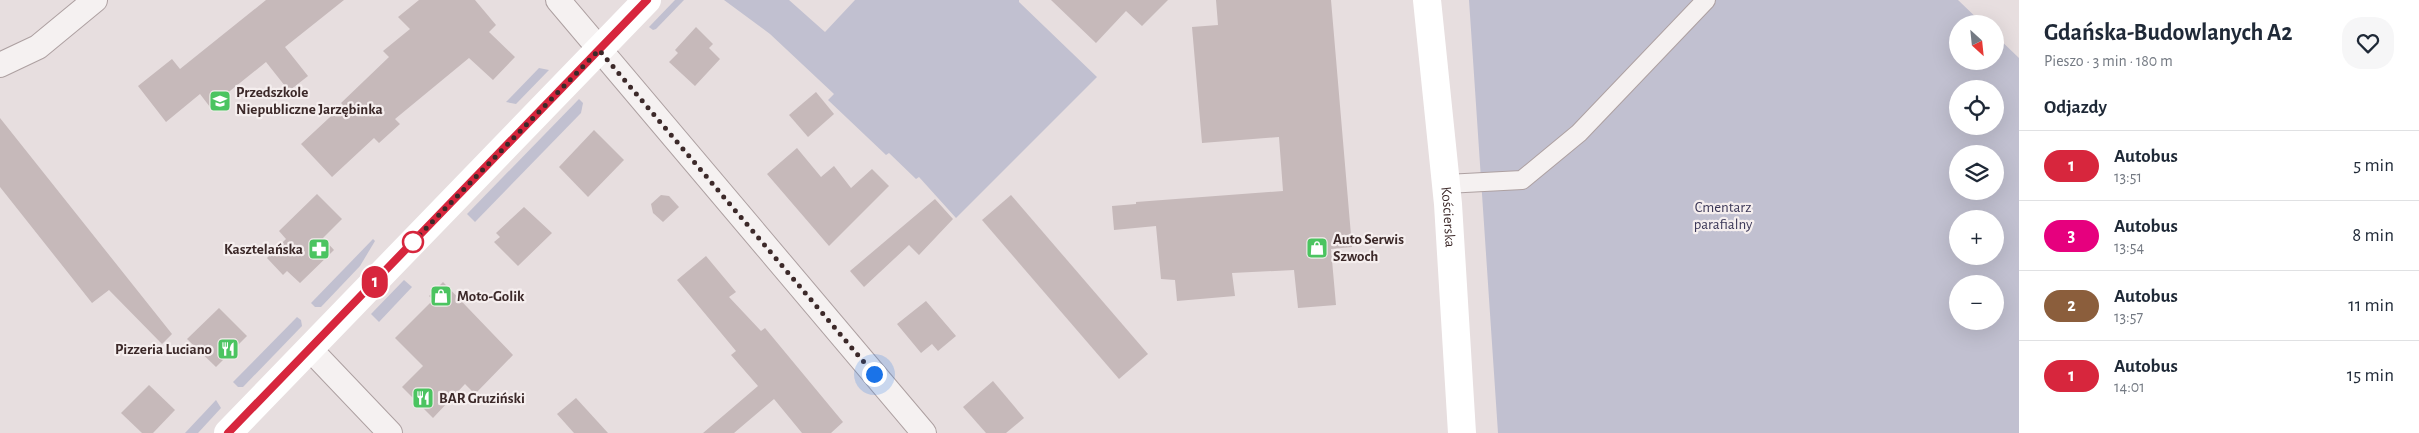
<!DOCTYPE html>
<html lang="pl">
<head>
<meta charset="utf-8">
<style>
	body { margin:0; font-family:"Alegreya Sans",sans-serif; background:#f6f6f7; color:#1f2937; height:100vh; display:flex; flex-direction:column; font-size:19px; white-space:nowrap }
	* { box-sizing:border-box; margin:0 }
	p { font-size:16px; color:#747a83 }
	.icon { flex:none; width:28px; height:28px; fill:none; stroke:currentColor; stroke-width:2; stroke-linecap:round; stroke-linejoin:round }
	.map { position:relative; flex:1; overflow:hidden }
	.side { display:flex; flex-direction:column; background:#fff; width:400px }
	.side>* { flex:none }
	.badge { padding:0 10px; border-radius:16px; font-size:18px; line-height:32px }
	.needle { width:32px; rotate:153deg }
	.controls { position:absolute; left:1949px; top:15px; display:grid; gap:10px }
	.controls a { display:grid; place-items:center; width:55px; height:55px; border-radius:50%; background:#fff; box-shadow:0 5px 20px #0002; font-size:25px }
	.you { position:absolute; width:25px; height:25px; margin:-12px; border:4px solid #fff; border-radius:50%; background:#1a73e8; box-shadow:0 0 0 8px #1a73e833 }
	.map>.badge { position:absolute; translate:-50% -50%; box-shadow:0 0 0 2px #fff }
	h2 { padding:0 25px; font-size:19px; line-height:45px }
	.round { display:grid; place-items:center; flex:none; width:52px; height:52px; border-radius:20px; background:#f6f6f7 }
	.headline { display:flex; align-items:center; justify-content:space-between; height:85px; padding:0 25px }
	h1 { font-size:24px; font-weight:600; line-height:38px }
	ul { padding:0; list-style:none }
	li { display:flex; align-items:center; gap:15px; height:70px; padding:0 25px; border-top:1px solid #e0e1e3 }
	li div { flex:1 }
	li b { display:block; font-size:19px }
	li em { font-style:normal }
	li .badge { min-width:55px; font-weight:700; text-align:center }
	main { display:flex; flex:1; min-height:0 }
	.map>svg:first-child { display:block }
	.green { fill:#c1c0d0; fill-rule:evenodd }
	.building { fill:#c6b9ba }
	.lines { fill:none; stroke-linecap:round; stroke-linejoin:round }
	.pedestrian-casing { stroke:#ada0a1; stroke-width:20 }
	.minor-casing { stroke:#ada0a1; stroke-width:26 }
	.pedestrian { stroke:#f5f1f1; stroke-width:18 }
	.minor { stroke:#f5f1f1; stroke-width:24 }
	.secondary { stroke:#fff; stroke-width:28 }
	.line-casing { stroke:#fff; stroke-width:11 }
	.line { stroke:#d7263d; stroke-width:8 }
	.walk { stroke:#3c2929; stroke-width:5; stroke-dasharray:0 9 }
	.stop-dot { fill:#fff; stroke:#d7263d; stroke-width:2.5 }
	.labels { text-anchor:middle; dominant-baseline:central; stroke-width:4.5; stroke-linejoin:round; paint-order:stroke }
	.poi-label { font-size:15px; font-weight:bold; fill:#3c2929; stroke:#f5eeee; text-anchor:start }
	.park-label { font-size:15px; fill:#3b3757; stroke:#f5eeee }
	.street-label { font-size:15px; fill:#3c2929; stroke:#f5eeee }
</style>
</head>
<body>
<main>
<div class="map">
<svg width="2019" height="433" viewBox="0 0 2019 433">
	<rect width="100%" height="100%" fill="#e7dedf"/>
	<!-- green -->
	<g class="green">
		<path d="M675,0h9l-28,29 -3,1 -4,-3z"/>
		<path d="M724,0h65l36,32 30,-32h164v2l78,75 -141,141 -37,-41 -3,2 -27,-26 -3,2 -58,-55 6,-6 -64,-60z"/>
		<path d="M1469,0h489l25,24h-25v37h37v-26l24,23v375h-521zM1958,89h37v37h-37zM1958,154h37v37h-37zM1958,219h37v37h-37zM1958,284h37v37h-37z"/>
		<path d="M539,68l10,2 -33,34 -10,-2z"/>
		<path d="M579,99l4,4 -2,10 -106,109 -8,-8z"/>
		<path d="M373,239l2,2 -15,25 -39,41h-6l-4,-4z"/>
		<path d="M404,280l8,7 -33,35 -8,-8z"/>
		<path d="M297,317l4,3 1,6 -59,61h-5l-5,-5z"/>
		<path d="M216,400l5,8 -23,25h-13z"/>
	</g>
	<!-- building -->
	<g class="building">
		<path d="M266,0h78l-59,47 23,29 -19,15 -23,-29 -56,45 -10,-13 -34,28 -28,-36 34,-27 8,10z"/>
		<path d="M419,0h56l21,25 -7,7 26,25 -22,23 -24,-22 -74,61 5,5 -21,19 -5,-5 -42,39 -31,-33 42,-39 -2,-2 48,-46 -6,-6 27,-22 -12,-12z"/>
		<path d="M1051,0h117l-26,26 -16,-15 -30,32z"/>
		<path d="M1216,0h115l21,247 -21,2 5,56 -38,3 -4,-38 -62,3 3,23 -58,5 -2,-21 -14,-1 -5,-53 -42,4 -2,-24 24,-2v-2l147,-11 -4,-54 -77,6 -10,-116 26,-2z"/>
		<path d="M696,27l17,17 -4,4 11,11 -25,27 -26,-24 9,-9 -3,-3z"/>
		<path d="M816,92l18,22 -26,23 -19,-22z"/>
		<path d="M0,118l172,216 -10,10 -53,-54 -17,13 -92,-116z"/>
		<path d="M594,130l30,30 -36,37 -29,-30z"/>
		<path d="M797,148l24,29 13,-11 17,22 21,-19 17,17 -60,60 -62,-72z"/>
		<path d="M317,194l25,25 -19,19 11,12 -34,33 -13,-12 -4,4 -16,-17 19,-19 -7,-8z"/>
		<path d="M661,195l8,1 10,11 -16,15 -10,-9 -2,-9z"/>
		<path d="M1011,195l137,159 -29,25 -137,-159z"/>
		<path d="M935,199l18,20 -34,36 -10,-10 -45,42 -14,-16z"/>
		<path d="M524,207l28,26 -34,33 -24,-24 6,-5 -4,-4z"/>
		<path d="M706,256l30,36 -7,5 32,34 4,-3 78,94 -12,11h-29l-28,-34 -40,34h-31l55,-47 -27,-31 5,-4 -59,-71z"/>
		<path d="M443,282l70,73 -38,39 -10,-10 -32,34 -31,-31 21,-21 -28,-28 38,-38 -4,-4z"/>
		<path d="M926,301l30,35 -18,15 -6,-7 -11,9 -24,-29z"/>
		<path d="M219,308l28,28 -31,31 -29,-28z"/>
		<path d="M993,381l31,37 -18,15h-20l-23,-26z"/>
		<path d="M149,385l26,25 -22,23h-11l-21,-20z"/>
		<path d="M576,398l32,35h-34l-17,-19z"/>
	</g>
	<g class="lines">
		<!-- pedestrian casing -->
		<g class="pedestrian-casing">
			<path id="pedestrian" d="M1446,184l76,-4 57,-47 127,-133"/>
		</g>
		<!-- minor casing -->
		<g class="minor-casing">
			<g id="minor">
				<path d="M558,0l366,433"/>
				<path d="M0,65l38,-18 57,-47"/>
				<path d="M310,349l80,84"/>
			</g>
		</g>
		<!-- pedestrian -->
		<use href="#pedestrian" class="pedestrian"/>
		<!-- minor -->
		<use href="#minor" class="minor"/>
		<!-- secondary -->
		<g class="secondary">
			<path id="s1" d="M1427,0l21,204 14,229"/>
			<path d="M228,433l419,-433"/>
		</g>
	</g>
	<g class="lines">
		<!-- line casing -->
		<g class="line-casing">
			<path id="line" d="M228,433l419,-433"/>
		</g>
		<!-- line -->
		<use href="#line" class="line"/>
		<!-- walk -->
		<path class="walk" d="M413,242l-6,6 192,-198 275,324"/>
	</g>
	<!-- icons -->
	<defs>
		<g id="school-square" transform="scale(1.125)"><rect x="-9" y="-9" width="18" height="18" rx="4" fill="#4bc460" stroke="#f5eeee"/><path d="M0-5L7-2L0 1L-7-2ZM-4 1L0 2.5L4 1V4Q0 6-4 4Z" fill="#fff"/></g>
		<g id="shop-square" transform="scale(1.125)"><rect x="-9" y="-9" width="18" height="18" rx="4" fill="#4bc460" stroke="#f5eeee"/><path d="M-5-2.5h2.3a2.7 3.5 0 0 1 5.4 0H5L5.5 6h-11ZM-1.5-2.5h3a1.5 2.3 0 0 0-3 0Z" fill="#fff"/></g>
		<g id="pharmacy-square" transform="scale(1.125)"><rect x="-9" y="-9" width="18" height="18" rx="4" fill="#4bc460" stroke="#f5eeee"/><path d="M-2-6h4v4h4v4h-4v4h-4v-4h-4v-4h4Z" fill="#fff"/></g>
		<g id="restaurant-square" transform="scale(1.125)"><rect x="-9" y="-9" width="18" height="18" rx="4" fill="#4bc460" stroke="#f5eeee"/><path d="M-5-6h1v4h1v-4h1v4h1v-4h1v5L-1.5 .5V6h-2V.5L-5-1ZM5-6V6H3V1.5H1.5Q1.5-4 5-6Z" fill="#fff"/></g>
	</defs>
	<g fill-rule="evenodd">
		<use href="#school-square" x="220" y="101"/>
		<use href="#shop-square" x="1317" y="248"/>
		<use href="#pharmacy-square" x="319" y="249"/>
		<use href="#shop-square" x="441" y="296"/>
		<use href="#restaurant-square" x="228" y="349"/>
		<use href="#restaurant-square" x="423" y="398"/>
	</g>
	<!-- markers -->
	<circle class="stop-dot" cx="413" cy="242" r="10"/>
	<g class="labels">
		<!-- poi labels -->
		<g class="poi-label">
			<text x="236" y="92">Przedszkole<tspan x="236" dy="17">Niepubliczne Jarzębinka</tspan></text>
			<text x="1333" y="239">Auto Serwis<tspan x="1333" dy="17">Szwoch</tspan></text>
			<text x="303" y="249" text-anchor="end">Kasztelańska</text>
			<text x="457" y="296">Moto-Golik</text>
			<text x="212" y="349" text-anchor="end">Pizzeria Luciano</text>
			<text x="439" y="398">BAR Gruziński</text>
		</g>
		<!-- park labels -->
		<g class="park-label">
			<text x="1723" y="207">Cmentarz<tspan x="1723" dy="17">parafialny</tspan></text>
		</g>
		<!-- street labels -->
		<g class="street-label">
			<text stroke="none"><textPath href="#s1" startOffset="218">Kościerska</textPath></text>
		</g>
	</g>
</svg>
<div class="controls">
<a><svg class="needle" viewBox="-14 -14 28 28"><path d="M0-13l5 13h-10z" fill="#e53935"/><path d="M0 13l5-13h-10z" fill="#747a83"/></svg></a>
<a><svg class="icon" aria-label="locate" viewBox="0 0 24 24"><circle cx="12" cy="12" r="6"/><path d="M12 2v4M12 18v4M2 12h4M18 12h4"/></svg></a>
<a><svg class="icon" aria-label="layers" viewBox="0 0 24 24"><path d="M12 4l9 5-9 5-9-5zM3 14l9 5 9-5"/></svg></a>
<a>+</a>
<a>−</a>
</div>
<div class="you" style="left:874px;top:374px"></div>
<b class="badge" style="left:375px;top:282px;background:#d7263d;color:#fff">1</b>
</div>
<section class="side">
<div class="headline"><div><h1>Gdańska-Budowlanych A2</h1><p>Pieszo · 3 min · 180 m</p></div><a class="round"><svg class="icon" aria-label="heart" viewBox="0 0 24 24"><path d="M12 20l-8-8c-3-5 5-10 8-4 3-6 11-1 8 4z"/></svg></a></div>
<h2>Odjazdy</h2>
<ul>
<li><span class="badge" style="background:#d7263d;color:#fff">1</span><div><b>Autobus</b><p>13:51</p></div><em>5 min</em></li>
<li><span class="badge" style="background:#e6007e;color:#fff">3</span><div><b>Autobus</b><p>13:54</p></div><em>8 min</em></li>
<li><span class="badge" style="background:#8b5e3c;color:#fff">2</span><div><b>Autobus</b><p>13:57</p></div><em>11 min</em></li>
<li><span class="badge" style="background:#d7263d;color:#fff">1</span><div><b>Autobus</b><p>14:01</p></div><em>15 min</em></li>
</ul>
</section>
</main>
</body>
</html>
